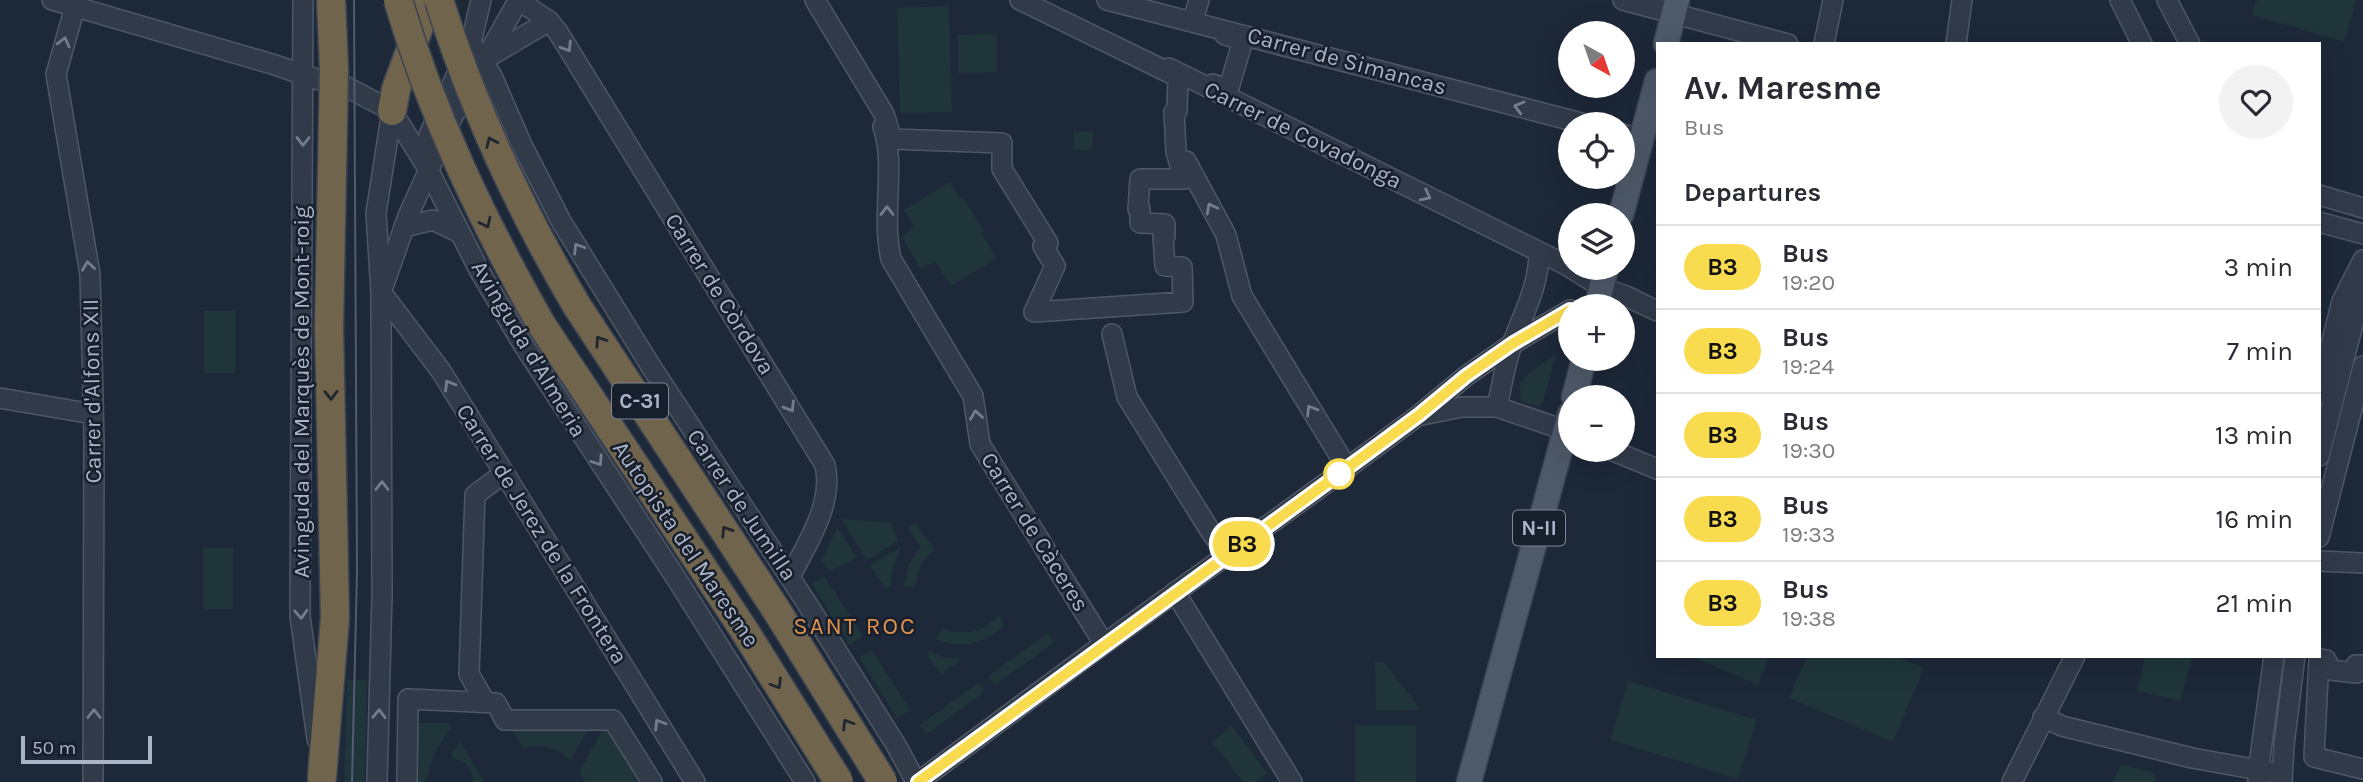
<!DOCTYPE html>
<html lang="en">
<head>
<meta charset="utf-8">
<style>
	body { margin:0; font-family:Karla,sans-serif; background:#f2f2f3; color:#2b2b33; height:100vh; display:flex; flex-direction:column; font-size:26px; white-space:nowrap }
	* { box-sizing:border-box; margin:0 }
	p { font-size:23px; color:#7c7c81 }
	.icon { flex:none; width:38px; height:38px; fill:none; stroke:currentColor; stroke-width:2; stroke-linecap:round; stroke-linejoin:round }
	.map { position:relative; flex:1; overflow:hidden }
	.sheet { position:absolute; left:1656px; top:42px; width:665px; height:616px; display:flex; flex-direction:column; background:#fff; border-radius:0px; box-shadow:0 7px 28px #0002 }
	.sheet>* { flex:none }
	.badge { padding:0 14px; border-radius:23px; font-size:24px; line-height:46px }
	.needle { width:46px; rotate:140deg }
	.tools { position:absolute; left:1558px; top:21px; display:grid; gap:14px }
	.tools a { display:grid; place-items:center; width:77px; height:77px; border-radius:50%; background:#fff; box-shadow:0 7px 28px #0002; font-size:35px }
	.scale { position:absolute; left:21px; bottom:18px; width:131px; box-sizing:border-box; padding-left:7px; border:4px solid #abb4c6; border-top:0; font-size:19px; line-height:24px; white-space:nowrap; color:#abb4c6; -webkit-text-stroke:5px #171f2d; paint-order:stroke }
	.map>.badge { position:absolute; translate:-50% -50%; box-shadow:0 0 0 4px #fff }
	h2 { padding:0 28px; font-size:26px; line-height:63px }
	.round { display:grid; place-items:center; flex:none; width:74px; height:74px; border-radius:37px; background:#f2f2f3 }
	.summary { display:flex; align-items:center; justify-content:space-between; height:119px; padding:0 28px }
	h1 { font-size:33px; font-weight:700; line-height:52px }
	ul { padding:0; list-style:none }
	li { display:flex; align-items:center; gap:21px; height:84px; padding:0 28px; border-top:2px solid #e1e1e2 }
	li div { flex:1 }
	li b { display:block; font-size:26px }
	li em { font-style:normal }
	li .badge { min-width:77px; font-weight:700; text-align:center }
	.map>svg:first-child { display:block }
	.green { fill:#1f353a }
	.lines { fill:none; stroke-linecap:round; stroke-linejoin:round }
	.minor-casing { stroke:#4f5767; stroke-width:22 }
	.major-casing { stroke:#3b4352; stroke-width:27 }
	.highway-casing { stroke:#3c4453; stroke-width:31 }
	.minor { stroke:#313a49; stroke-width:19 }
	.major { stroke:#4e5969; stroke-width:24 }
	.highway { stroke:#70644d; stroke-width:28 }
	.tram { stroke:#525d71; stroke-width:2 }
	.highway-bridge-casing { stroke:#3c4453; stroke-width:31; stroke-linecap:butt }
	.highway-bridge { stroke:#70644d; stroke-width:28 }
	.oneway { stroke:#747d8e }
	.oneway2 { stroke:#202630 }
	.line-casing { stroke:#fff; stroke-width:16 }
	.line { stroke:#f9db4f; stroke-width:10 }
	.stop-dot { fill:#fff; stroke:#f9db4f; stroke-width:3.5 }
	.labels { text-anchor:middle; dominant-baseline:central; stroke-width:5; stroke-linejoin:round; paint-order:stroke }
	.shield { fill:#171f2d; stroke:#7f8798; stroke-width:2 }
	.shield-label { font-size:21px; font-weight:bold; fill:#abb4c6 }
	.street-label { font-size:23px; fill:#abb4c6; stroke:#171f2d }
	.neighbourhood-label { font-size:24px; letter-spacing:2px; fill:#de924d; stroke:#171f2d }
</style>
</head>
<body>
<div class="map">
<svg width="2363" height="782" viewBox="0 0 2363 782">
	<rect width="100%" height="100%" fill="#1d2839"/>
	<!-- green -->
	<g class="green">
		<path d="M2257,0h99l-12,42 -92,-27z"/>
		<path d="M949,6l3,106 -52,1 -3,-105z"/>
		<path d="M997,34v38l-39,1v-38z"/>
		<path d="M1074,131l19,1 -1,18h-18z"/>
		<path d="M950,182l10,17 3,-1 21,33 -3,2 16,25 -46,28 -16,-25 -14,8 -20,-33 14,-9 -11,-17z"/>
		<rect x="204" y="311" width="31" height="62"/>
		<path d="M1557,352l-15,53 -5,1 -16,-4 -1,-18 6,-8z"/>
		<path d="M843,519l48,4 7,18 -31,19 -24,-38z"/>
		<path d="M915,523l20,26 -14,15 -6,22 -11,1 4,-21 12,-19 -12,-19z"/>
		<path d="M837,528l20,29 -27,15 -8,-12z"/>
		<path d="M901,547l-9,25 -1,15 -6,1 -15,-23z"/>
		<rect x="203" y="548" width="30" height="61"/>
		<path d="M824,576l39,60 -13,9 -38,-61z"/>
		<path d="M1000,614l4,12c-20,18 -43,24 -68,13l6,-11c22,9 43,4 58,-14z"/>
		<path d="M1048,633l7,9 -60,43 -7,-9z"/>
		<path d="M872,650l38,60 -13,8 -38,-61z"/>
		<path d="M930,651l13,6 18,2 -19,15 -15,-18z"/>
		<path d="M1690,656h80l-12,29z"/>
		<path d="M1807,656h89l28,12 -31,74 -104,-44z"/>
		<path d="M2145,656h48l-13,45 -43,-10z"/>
		<path d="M1375,662h9l37,48h-45z"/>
		<path d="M347,680h20l-2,102h-21z"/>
		<path d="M1628,681l129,39 -19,59 -128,-39z"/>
		<path d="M978,683l6,9 -58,43 -6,-10z"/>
		<path d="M508,722h85l-23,38c-13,-13 -28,-16 -47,-12z"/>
		<path d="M607,722l44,60h-66l-6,-10z"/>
		<path d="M409,723h40l2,4 -15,23 -11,32h-16z"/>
		<rect x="1355" y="725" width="61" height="57"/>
		<path d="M1232,726l35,47 -12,9h-12l-31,-40z"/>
		<path d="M460,742l25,40h-12c0,-13 -7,-22 -20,-23l-2,-4z"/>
		<path d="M2121,764l34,9v9h-42z"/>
	</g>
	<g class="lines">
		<!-- minor casing -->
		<g class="minor-casing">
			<g id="minor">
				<path d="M52,0l220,64 47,16"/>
				<path d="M77,0l-21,74 34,200 4,167 -1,341"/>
				<path d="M303,0l-3,616 17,123"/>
				<path d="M518,0l31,21 9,11 267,433c9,39 -18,78 -35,112"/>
				<path d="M815,0l69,114 8,25 110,4v26l46,74 -5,3 12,20 -21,46 149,-10 -1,-35 -17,-1 -2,-30h2v-12l-25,-1v-14h-2l2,-30h44l-8,-27 -2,-40 3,-1 1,-34 -158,-77"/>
				<path d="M1107,0l478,124"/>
				<path d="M1623,0l165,44"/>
				<path d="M2120,0l22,44"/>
				<path d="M2167,0l23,44"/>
				<path d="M1193,20l6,-20"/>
				<path d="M471,43l21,33 30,69 39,76 91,147 154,234 90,143 20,37"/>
				<path d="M1824,44l9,-44"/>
				<path d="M1956,44l6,-44"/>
				<path d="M485,59l64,-38"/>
				<path d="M1169,68l401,199"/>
				<path d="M1213,84l15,7 15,-51 -18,-5"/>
				<path d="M343,85l49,26"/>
				<path d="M392,111l36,58 51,101 43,73 154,235 129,204"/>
				<path d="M883,127c13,36 -2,90 8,132l82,137 7,48 124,200"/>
				<path d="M1622,134l20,5"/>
				<path d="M428,161l1,-26 42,-92 10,-43"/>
				<path d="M1186,161l40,74 16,61 105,172"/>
				<path d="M2319,195l44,13"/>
				<path d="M2319,222l44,12"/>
				<path d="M404,227l29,-7 27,13"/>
				<path d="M1571,268l30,19 25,9 31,15"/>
				<path d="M384,284l24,-68 45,-100 65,-115"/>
				<path d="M381,292l60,79 254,411"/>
				<path d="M1112,334l15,63 82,132 18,25"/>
				<path d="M2319,393l23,-92 21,-41"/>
				<path d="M0,398l93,16"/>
				<path d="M1497,407c5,-21 8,-45 16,-65 11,-30 26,-57 26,-90"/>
				<path d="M1422,415l40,-8h35l73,25"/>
				<path d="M1611,450l46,19"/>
				<path d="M2319,456l40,-155 4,-9"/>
				<path d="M2319,537l44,-171"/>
				<path d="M2319,561l44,2"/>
				<path d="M1175,592l117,190"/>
				<path d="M2363,665h-7v8l-25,-3 -5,-10 -7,-1 -5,98 49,12"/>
				<path d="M485,702l-16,-28 6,-179 20,-15"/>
				<path d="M2043,717l19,9 130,32 90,16"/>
				<path d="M377,782l5,-187 -1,-303 -5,-79 16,-102"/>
				<path d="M407,782l1,-83 88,4 9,17h108l39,62"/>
				<path d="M918,782l186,-138 243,-176 72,-53 47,-39 46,-32 58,-34"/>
				<path d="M2012,782l63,-126"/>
				<path d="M2258,782v-10l16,-116"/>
				<path d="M2282,782l2,-37 11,-89"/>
			</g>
		</g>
		<!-- major casing -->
		<g class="major-casing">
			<g id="major">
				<path d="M1666,44l11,-44"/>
				<path d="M1621,215l36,-134"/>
				<path d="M1597,306l9,-38"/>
				<path d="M1574,397l10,-38"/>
				<path d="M1469,782l101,-368"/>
			</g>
		</g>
		<!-- highway casing -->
		<g class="highway-casing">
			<g id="highway">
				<path d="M392,111l4,-22 33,-89"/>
				<path d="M322,777l13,-159 -6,-291"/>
			</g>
		</g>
		<!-- minor -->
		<use href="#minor" class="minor"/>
		<!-- major -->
		<use href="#major" class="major"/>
		<!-- highway -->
		<use href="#highway" class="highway"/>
		<!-- tram -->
		<path class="tram" d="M352,782l5,-210 -3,-572"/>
		<!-- highway-bridge casing -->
		<g class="highway-bridge-casing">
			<g id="highway-bridge">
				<path d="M398,0c34,115 84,220 143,324l203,306 95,152"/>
				<path d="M439,0c34,108 80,208 138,306l200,305 106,171"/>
				<path d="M329,327l5,-258 -3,-69"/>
			</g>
		</g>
		<!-- highway-bridge -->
		<use href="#highway-bridge" class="highway-bridge"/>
	</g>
	<!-- one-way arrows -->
	<defs><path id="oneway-chevron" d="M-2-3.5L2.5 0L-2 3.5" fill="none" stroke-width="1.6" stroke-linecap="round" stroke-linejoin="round" transform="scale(1.75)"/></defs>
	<g class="oneway">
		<use href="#oneway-chevron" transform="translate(64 42) rotate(-76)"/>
		<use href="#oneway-chevron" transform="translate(567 47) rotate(58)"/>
		<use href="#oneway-chevron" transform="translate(1519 107) rotate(-165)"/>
		<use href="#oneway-chevron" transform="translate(303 141) rotate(90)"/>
		<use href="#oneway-chevron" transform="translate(1426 196) rotate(27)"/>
		<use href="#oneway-chevron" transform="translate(1211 208) rotate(-118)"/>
		<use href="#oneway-chevron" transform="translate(887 211) rotate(-90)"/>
		<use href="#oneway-chevron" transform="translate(578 248) rotate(-122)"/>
		<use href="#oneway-chevron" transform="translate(88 266) rotate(-98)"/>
		<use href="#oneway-chevron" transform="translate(449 385) rotate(-121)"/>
		<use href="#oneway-chevron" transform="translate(790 407) rotate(59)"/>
		<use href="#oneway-chevron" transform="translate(1311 410) rotate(-121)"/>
		<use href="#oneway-chevron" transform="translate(976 415) rotate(-98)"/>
		<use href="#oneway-chevron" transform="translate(598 461) rotate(56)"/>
		<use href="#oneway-chevron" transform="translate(382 486) rotate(-90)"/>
		<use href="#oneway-chevron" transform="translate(301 614) rotate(87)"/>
		<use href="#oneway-chevron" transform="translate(94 714) rotate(-90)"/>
		<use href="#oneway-chevron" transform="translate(379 714) rotate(-89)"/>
		<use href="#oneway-chevron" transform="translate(659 724) rotate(-122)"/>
	</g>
	<g class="oneway2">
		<use href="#oneway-chevron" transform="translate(491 142) rotate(-114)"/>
		<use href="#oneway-chevron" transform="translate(486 223) rotate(64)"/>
		<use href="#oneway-chevron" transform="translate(600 341) rotate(-124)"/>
		<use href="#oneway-chevron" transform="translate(331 395) rotate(89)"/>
		<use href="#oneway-chevron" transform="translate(726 531) rotate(-123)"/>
		<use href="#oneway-chevron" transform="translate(777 684) rotate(58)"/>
		<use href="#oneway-chevron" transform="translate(847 724) rotate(-122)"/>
	</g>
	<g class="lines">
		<!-- line casing -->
		<g class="line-casing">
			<path id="line" d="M918,782l447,-327 54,-40 47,-39 46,-32 58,-34"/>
		</g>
		<!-- line -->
		<use href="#line" class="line"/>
	</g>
	<!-- markers -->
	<circle class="stop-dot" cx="1339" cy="474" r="14"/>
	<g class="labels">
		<!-- shield labels -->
		<g class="shield">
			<rect x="612" y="383.5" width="56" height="35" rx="5"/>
			<rect x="1513" y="510.5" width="52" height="35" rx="5"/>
		</g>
		<g class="shield-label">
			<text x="640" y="401">C-31</text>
			<text x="1539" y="528">N-II</text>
		</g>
		<!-- street labels -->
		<g class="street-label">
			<text transform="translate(1347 61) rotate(15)">Carrer de Simancas</text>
			<text transform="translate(1303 135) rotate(26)">Carrer de Covadonga</text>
			<text transform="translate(720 294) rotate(58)">Carrer de Còrdova</text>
			<text transform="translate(529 349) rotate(59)">Avinguda d'Almeria</text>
			<text transform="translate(92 391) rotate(-91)">Carrer d'Alfons XII</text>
			<text transform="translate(301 392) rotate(-90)">Avinguda del Marquès de Mont-roig</text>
			<text transform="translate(742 505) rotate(56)">Carrer de Jumilla</text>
			<text transform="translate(1035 532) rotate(58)">Carrer de Càceres</text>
			<text transform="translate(542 534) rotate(58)">Carrer de Jerez de la Frontera</text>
			<text transform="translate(686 544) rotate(56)">Autopista del Maresme</text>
		</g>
		<!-- neighbourhood labels -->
		<g class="neighbourhood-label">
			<text x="855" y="626">SANT ROC</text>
		</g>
	</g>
</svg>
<div class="tools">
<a><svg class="needle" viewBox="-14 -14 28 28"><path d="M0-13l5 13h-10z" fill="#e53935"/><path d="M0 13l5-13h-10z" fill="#7c7c81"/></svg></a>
<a><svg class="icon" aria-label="locate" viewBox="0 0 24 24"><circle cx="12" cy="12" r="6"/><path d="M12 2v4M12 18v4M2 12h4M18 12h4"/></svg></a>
<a><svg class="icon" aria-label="layers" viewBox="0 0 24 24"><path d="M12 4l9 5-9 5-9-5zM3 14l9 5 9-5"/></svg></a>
<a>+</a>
<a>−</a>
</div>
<div class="scale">50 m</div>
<b class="badge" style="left:1242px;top:544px;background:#f9db4f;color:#111">B3</b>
<section class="sheet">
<div class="summary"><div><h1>Av. Maresme</h1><p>Bus</p></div><a class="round"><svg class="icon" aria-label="heart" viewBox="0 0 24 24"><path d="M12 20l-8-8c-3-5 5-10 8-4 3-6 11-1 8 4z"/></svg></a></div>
<h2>Departures</h2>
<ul>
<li><span class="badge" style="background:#f9db4f;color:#111">B3</span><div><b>Bus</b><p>19:20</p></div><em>3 min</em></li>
<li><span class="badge" style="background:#f9db4f;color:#111">B3</span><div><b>Bus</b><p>19:24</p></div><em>7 min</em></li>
<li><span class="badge" style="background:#f9db4f;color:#111">B3</span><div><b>Bus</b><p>19:30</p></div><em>13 min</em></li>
<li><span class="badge" style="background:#f9db4f;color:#111">B3</span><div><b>Bus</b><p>19:33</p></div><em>16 min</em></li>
<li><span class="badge" style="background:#f9db4f;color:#111">B3</span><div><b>Bus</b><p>19:38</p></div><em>21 min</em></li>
</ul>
</section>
</div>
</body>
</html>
